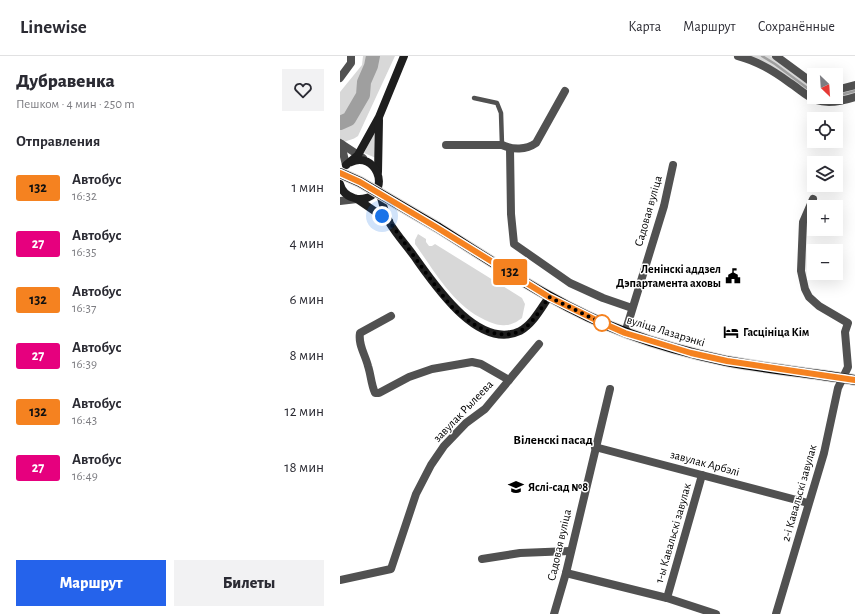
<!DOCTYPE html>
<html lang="ru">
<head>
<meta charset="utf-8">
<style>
	body { margin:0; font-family:"Alegreya Sans",sans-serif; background:#f2f2f3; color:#2b2b33; height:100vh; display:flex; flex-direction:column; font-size:15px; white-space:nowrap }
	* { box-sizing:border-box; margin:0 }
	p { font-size:13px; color:#7c7c81 }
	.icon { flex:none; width:22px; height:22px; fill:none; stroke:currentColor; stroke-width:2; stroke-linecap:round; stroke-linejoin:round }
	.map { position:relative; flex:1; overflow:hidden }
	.panel { display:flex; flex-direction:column; background:#fff; width:340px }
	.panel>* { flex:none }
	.badge { padding:0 8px; border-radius:3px; font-size:14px; line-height:26px }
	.needle { width:26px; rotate:155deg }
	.controls { position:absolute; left:467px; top:12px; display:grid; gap:8px }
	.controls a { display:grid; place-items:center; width:36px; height:36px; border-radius:0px; background:#fff; box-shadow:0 4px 16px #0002; font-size:20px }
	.you { position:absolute; width:20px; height:20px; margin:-10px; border:3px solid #fff; border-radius:50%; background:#1a73e8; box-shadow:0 0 0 6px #1a73e833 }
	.map>.badge { position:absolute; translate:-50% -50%; box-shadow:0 0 0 2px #fff }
	h2 { padding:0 16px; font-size:15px; line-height:36px }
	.round { display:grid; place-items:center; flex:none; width:42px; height:42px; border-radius:0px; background:#f2f2f3 }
	.head { display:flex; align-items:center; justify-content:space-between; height:68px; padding:0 16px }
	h1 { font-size:19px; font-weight:800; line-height:30px }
	.action { display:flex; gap:8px; margin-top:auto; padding:8px 16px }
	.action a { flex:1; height:46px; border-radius:0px; background:#2563eb; color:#fff; font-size:16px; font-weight:800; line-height:46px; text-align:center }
	.action a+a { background:#f2f2f3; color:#2b2b33 }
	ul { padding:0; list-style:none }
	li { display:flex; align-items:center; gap:12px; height:56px; padding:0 16px }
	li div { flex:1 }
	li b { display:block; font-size:15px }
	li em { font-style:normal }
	li .badge { min-width:44px; font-weight:700; text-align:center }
	header { display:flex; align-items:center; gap:24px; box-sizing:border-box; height:56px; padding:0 20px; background:#fff; border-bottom:1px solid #e1e1e2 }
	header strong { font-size:19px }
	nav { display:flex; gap:22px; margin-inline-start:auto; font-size:14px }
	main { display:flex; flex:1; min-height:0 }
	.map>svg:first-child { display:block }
	.green { fill:#d8d8d8 }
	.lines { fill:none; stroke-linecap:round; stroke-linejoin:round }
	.stream { stroke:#9f9f9f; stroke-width:2.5 }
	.river { stroke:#9f9f9f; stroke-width:14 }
	.primary-casing { stroke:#dbdbdb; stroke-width:12 }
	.lane { stroke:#515151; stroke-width:4.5 }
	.street { stroke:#515151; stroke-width:8 }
	.secondary { stroke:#1e1e1e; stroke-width:8 }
	.primary { stroke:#000; stroke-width:10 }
	.primary-bridge-casing { stroke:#dbdbdb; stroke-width:12; stroke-linecap:butt }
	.primary-bridge { stroke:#000; stroke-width:10 }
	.line-casing { stroke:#fff; stroke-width:9 }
	.line { stroke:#f58220; stroke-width:6 }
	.walk { stroke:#000; stroke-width:4; stroke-dasharray:0 7.2 }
	.stop-dot { fill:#fff; stroke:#f58220; stroke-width:2 }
	.labels { text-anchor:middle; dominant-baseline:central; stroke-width:3; stroke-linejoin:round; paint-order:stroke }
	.street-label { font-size:12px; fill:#000; stroke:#fff }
	.poi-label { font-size:12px; font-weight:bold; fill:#000; stroke:#fff; text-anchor:start }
	.neighbourhood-label { font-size:13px; font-weight:bold; fill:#000; stroke:#fff }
</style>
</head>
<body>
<header>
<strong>Linewise</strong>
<nav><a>Карта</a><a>Маршрут</a><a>Сохранённые</a></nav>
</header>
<main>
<section class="panel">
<div class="head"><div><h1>Дубравенка</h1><p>Пешком · 4 мин · 250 m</p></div><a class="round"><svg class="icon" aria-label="heart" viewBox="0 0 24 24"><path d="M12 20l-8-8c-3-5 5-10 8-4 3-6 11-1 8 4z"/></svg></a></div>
<h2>Отправления</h2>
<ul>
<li><span class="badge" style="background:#f58220;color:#111">132</span><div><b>Автобус</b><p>16:32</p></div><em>1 мин</em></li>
<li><span class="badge" style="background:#e6007e;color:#fff">27</span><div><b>Автобус</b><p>16:35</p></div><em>4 мин</em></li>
<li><span class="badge" style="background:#f58220;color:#111">132</span><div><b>Автобус</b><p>16:37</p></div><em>6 мин</em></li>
<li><span class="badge" style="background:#e6007e;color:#fff">27</span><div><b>Автобус</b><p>16:39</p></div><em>8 мин</em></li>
<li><span class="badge" style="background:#f58220;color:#111">132</span><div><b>Автобус</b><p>16:43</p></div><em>12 мин</em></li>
<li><span class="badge" style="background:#e6007e;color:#fff">27</span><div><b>Автобус</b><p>16:49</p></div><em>18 мин</em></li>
</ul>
<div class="action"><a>Маршрут</a><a>Билеты</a></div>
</section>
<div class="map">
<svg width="515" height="558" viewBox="0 0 515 558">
	<rect width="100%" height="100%" fill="#fff"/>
	<!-- green -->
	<g class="green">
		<path d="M23,0h32l-37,80c-5,4 -11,4 -18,8v-52l22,-27z"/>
		<path d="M410,0h20l44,33v6l-26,-17z"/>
		<path d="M515,32v6c-13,3 -25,7 -38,3h19v-3z"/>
		<path d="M36,73v29l-12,-5z"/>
		<path d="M78,178l8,5v3l3,4h3l3,-2 87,54 3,6 -3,14c-4,3 -10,7 -16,7 -8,1 -14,-2 -21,-5 -32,-15 -50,-48 -70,-76v-4z"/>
	</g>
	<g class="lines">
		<!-- stream -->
		<g class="stream">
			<path d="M422,0l13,8 39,29"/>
			<path d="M496,40l19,-5"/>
		</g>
		<!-- river -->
		<path class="river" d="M0,67l9,-4 14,-24 1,-13 7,-16 2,-10"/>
		<!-- primary casing -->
		<g class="primary-casing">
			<path id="primary" d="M97,171c61,38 122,81 190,106 32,12 66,21 99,28 43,8 86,12 129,19"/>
		</g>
		<!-- lane -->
		<path class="lane" d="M134,42l23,5 4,10 1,32"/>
		<!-- street -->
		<g class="street">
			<path d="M398,0c20,5 36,15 52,27 8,5 17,14 26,17 12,4 27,1 39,-3"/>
			<path d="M436,0l38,28"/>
			<path d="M0,22l11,-15v-7"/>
			<path d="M496,34l19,-5"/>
			<path d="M0,87l23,15"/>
			<path d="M1,88l5,21"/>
			<path d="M106,89h56c11,5 24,5 34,-2l29,-52"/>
			<path d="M170,93l1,65 3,30 56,39 33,15 29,10"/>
			<path d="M0,145l17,-2"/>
			<path d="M51,260l-31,17c-2,12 5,21 8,33 3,9 3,18 7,27h4l30,-16 23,-8 40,-7 9,2 28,16"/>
			<path d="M285,277l39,-127 9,-41"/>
			<path d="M255,391l213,56"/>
			<path d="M142,503l38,-6 50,-2"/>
			<path d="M226,517l101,25 49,16"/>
			<path d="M0,524l51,-11 25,-75 15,-29 13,-19 22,-23 19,-14 54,-65"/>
			<path d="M327,542l35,-123"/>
			<path d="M214,558l12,-41 44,-184"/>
			<path d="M436,558l48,-161 14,-65 10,-21 -3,-35 3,-9 -29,-17 -10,-9 -4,-8 -4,-18 2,-49 10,-23"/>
		</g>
		<!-- secondary -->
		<g class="secondary">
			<path d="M6,109l12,-10 21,-38 25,-61"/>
			<path d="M38,116l1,-52"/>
			<path d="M0,128c2,8 7,12 14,14 4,2 9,1 13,0 24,-9 8,-47 -16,-36"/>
			<path d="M39,134c3,10 5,22 10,32 7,12 17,23 25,34 20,28 64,95 106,75 13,-7 21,-23 29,-34"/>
			<path d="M17,143l32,22"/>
		</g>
		<!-- primary -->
		<use href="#primary" class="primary"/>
		<!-- primary-bridge casing -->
		<g class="primary-bridge-casing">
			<path id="primary-bridge" d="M0,117l20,9 77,45"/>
		</g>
		<!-- primary-bridge -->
		<use href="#primary-bridge" class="primary-bridge"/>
	</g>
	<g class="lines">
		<!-- line casing -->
		<g class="line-casing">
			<path id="line" d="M0,117l20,9 76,45 113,70 49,24 27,12 66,20 36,8 128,19"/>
		</g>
		<!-- line -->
		<use href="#line" class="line"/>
		<!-- walk -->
		<path class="walk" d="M42,160l7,5c15,21 30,43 46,64 6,8 12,17 19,24 16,15 43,33 66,22 13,-7 21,-23 29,-34l53,26"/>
	</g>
	<!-- icons -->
	<defs>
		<g id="civic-bare" transform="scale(1.2)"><path d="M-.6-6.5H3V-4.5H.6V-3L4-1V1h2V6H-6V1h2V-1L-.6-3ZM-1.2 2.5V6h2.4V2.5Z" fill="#000" stroke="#fff" stroke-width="2.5" paint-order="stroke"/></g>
		<g id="hotel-bare" transform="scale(1.2)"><path d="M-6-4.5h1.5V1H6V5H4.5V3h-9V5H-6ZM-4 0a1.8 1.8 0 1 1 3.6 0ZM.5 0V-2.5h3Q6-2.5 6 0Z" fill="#000" stroke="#fff" stroke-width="2.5" paint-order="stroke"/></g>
		<g id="school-bare" transform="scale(1.2)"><path d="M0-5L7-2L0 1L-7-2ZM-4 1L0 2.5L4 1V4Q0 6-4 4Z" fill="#000" stroke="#fff" stroke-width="2.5" paint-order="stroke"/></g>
	</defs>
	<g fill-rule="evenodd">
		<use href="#civic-bare" x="393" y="220"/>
		<use href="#hotel-bare" x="391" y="276"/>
		<use href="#school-bare" x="176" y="431"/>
	</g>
	<!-- markers -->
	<circle class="stop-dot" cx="262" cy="267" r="8"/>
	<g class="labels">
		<!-- street labels -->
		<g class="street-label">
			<text transform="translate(308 155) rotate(-74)">Садовая вуліца</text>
			<text transform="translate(326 275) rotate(17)">вуліца Лазарэнкі</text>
			<text transform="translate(123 355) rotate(-46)">завулак Рылеева</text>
			<text transform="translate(365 407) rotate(15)">завулак Арбэлі</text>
			<text transform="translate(459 437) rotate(-74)">2-і Кавальскі завулак</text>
			<text transform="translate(333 477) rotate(-74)">1-ы Кавальскі завулак</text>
			<text transform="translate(219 489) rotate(-77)">Садовая вуліца</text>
		</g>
		<!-- poi labels -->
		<g class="poi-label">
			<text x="381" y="213" text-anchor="end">Ленінскі аддзел<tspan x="381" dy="14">Дэпартамента аховы</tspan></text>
			<text x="403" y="276">Гасцініца Кім</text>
			<text x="188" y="431">Яслі-сад №8</text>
		</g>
		<!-- neighbourhood labels -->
		<g class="neighbourhood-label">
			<text x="213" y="384">Віленскі пасад</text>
		</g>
	</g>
</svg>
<div class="controls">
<a><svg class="needle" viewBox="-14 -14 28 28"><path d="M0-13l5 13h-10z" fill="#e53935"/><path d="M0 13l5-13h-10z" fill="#7c7c81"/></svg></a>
<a><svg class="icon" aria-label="locate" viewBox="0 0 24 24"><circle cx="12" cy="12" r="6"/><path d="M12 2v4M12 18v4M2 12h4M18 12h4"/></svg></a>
<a><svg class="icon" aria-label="layers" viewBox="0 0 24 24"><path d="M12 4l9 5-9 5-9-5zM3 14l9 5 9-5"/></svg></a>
<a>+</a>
<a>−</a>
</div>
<div class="you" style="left:42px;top:160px"></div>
<b class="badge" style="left:170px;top:216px;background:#f58220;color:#111">132</b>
</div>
</main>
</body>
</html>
